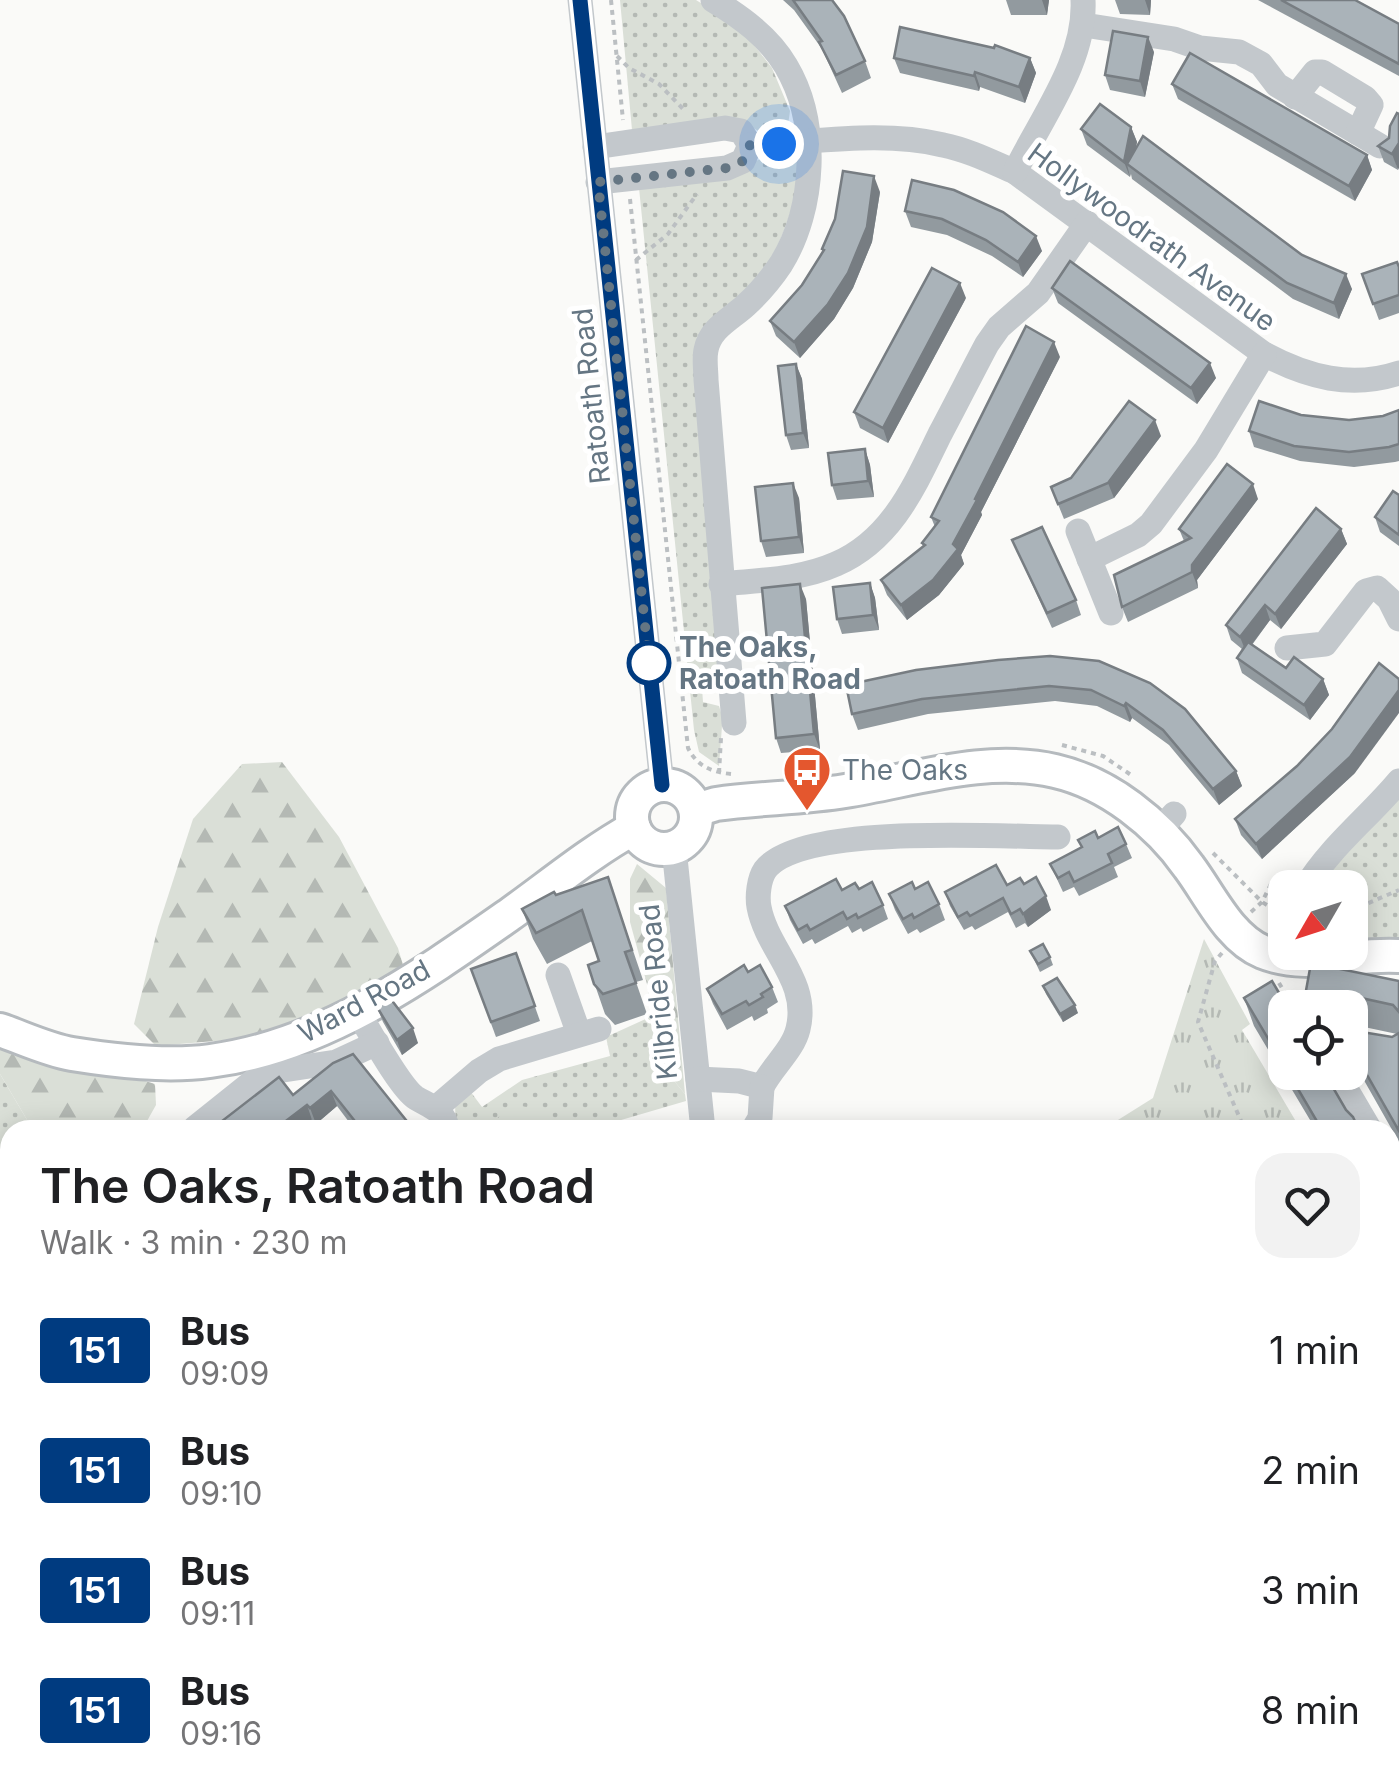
<!DOCTYPE html>
<html lang="en">
<head>
<meta charset="utf-8">
<style>
	body { margin:0; font-family:Inter,sans-serif; background:#f2f2f2; color:#202124; height:100vh; display:flex; flex-direction:column; font-size:38px; white-space:nowrap }
	* { box-sizing:border-box; margin:0 }
	p { font-size:32px; color:#757577 }
	.icon { flex:none; width:55px; height:55px; fill:none; stroke:currentColor; stroke-width:2; stroke-linecap:round; stroke-linejoin:round }
	.map { position:relative; flex:1; overflow:hidden }
	.details { position:absolute; left:0px; top:1120px; width:1400px; height:670px; display:flex; flex-direction:column; background:#fff; border-radius:30px 30px 0 0; box-shadow:0 5px 25px #0003 }
	.details>* { flex:none }
	.badge { padding:0 20px; border-radius:8px; font-size:35px; line-height:65px }
	.needle { width:65px; rotate:231deg }
	.buttons { position:absolute; left:1268px; top:870px; display:grid; gap:20px }
	.buttons a { display:grid; place-items:center; width:100px; height:100px; border-radius:20px; background:#fff; box-shadow:0 5px 25px #0003; font-size:50px }
	.you { position:absolute; width:50px; height:50px; margin:-25px; border:8px solid #fff; border-radius:50%; background:#1a73e8; box-shadow:0 0 0 15px #1a73e833 }
	.map>.badge { position:absolute; translate:-50% -50%; box-shadow:0 0 0 5px #fff }
	.round { display:grid; place-items:center; flex:none; width:105px; height:105px; border-radius:30px; background:#f2f2f2 }
	.headline { display:flex; align-items:center; justify-content:space-between; height:170px; padding:0 40px }
	h1 { font-size:48px; font-weight:600; line-height:75px }
	ul { padding:0; list-style:none }
	li { display:flex; align-items:center; gap:30px; height:120px; padding:0 40px }
	li div { flex:1 }
	li b { display:block; font-size:38px }
	li em { font-style:normal }
	li .badge { min-width:110px; font-weight:700; text-align:center }
	.map>svg:first-child { display:block }
	.built { fill:#e8e9e9 }
	.grass { fill:url(#grass-dots) }
	.forest { fill:url(#forest-firs) }
	.park { fill:url(#park-tufts) }
	.lines { fill:none; stroke-linecap:round; stroke-linejoin:round }
	.major-casing { stroke:#b5babe; stroke-width:38 }
	.path { stroke:#bbbfc2; stroke-width:4; stroke-dasharray:5 5; stroke-linecap:butt }
	.minor { stroke:#c3c8cc; stroke-width:25 }
	.major { stroke:#fff; stroke-width:32 }
	.wall { fill:#929a9f }
	.shaded-wall { fill:#777d82 }
	.building { fill:#aab3b9; stroke:#777d82; stroke-width:2.5 }
	.line-casing { stroke:#fff; stroke-width:22 }
	.line { stroke:#003b80; stroke-width:15 }
	.walk { stroke:#657683; stroke-width:10; stroke-dasharray:0 18 }
	.stop-dot { fill:#fff; stroke:#003b80; stroke-width:5 }
	.labels { text-anchor:middle; dominant-baseline:central; stroke-width:10; stroke-linejoin:round; paint-order:stroke }
	.street-label { font-size:28px; fill:#657683; stroke:#fff }
	.stop-label { font-size:28px; font-weight:bold; fill:#657683; stroke:#fff; text-anchor:start }
	.poi-label { font-size:28px; fill:#657683; stroke:#fff; text-anchor:start }
</style>
</head>
<body>
<div class="map">
<svg width="1399" height="1790" viewBox="0 0 1399 1790">
	<defs>
		<pattern id="grass-dots" width="8" height="8" patternUnits="userSpaceOnUse" patternTransform="scale(2.5)"><rect width="8" height="8" fill="#dadfd7"/><path d="M2 2h.1M6 6h.1" fill="none" stroke="#b4b9b4" stroke-width="1.8" stroke-linecap="round"/></pattern>
		<pattern id="forest-firs" width="22" height="20" patternUnits="userSpaceOnUse" patternTransform="scale(2.5)"><rect width="22" height="20" fill="#dadfd7"/><path d="M5 1l3.5 6h-7zM16 11l3.5 6h-7z" fill="#b4b9b4"/></pattern>
		<pattern id="park-tufts" width="24" height="20" patternUnits="userSpaceOnUse" patternTransform="scale(2.5)"><rect width="24" height="20" fill="#dadfd7"/><path d="M3 7l-1-3M5 7V3M7 7l1-3M15 17l-1-3M17 17v-4M19 17l1-3" fill="none" stroke="#b4b9b4"/></pattern>
	</defs>
	<rect width="100%" height="100%" fill="#fafaf8"/>
	<!-- built -->
	<path class="built" d="M661,1780h132l-3,10h-132z"/>
	<!-- grass -->
	<g class="grass">
		<path d="M620,0h76l45,28 31,40 18,43 -3,21h-27l-17,-10 -111,8z"/>
		<path d="M787,152l13,7c1,20 -4,35 -10,54 -17,55 -37,70 -78,107l13,357 -9,8 -14,3 1,14 16,4 6,19 -3,1 -3,40 -20,-14 -5,-22 -55,-542 103,-20 26,-13z"/>
		<path d="M1399,794v144l-49,4v-54l-23,-1 -4,-15z"/>
		<path d="M650,1017l10,47 25,30 1,7 -99,29h-131l-1,-26 15,-13 12,16 40,-27 88,-24 -4,-19z"/>
		<path d="M0,1074l33,56h-23v243l-10,2z"/>
		<path d="M10,1444v336h570l-4,10h-576v-345z"/>
	</g>
	<!-- forest -->
	<g class="forest">
		<path d="M282,762l57,75 59,111 5,17 -71,47 -71,25 -105,9 -22,-22 24,-97 35,-108 49,-55z"/>
		<path d="M637,864l29,24 19,206 -25,-30 -13,-80 -17,-62v-43z"/>
		<path d="M0,1036l155,48 1,21 -14,25h-109l-33,-56z"/>
		<path d="M10,1373v136l-5,2 -5,-2v-134z"/>
	</g>
	<!-- park -->
	<g class="park">
		<path d="M1204,939l46,85 -8,6 59,100h-199l51,-32z"/>
		<path d="M513,1105l21,3 20,22h-57l-2,-10z"/>
		<path d="M1390,1280l9,15v495h-200l-7,-10h198z"/>
	</g>
	<g class="lines">
		<!-- major casing -->
		<g class="major-casing">
			<g id="major">
				<circle cx="664" cy="817" r="32"/>
				<path d="M696,810l20,-6c43,-6 86,-6 129,-13 69,-11 140,-36 210,-20 53,12 103,52 134,96 21,28 40,71 74,85 41,17 93,1 136,4"/>
				<path d="M0,1030c23,8 48,20 72,24 44,7 94,13 138,7 111,-14 209,-83 299,-146 42,-30 80,-62 125,-87"/>
			</g>
		</g>
		<!-- path -->
		<g class="path">
			<path d="M611,0l12,120"/>
			<path d="M617,56l12,12 30,16 27,28"/>
			<path d="M630,199l58,549c9,18 23,24 43,26"/>
			<path d="M636,260l32,-26 29,-40"/>
			<path d="M1062,745l41,11 31,21"/>
			<path d="M719,773l2,-35"/>
			<path d="M1213,853l49,49 23,14"/>
			<path d="M1350,911l49,-21"/>
			<path d="M1251,912l11,-10 9,-18 16,1"/>
			<path d="M1222,953l-7,8 -17,61 47,108"/>
			<path d="M1279,983l15,25"/>
			<path d="M1390,1346l9,6"/>
			<path d="M1390,1370l9,-8"/>
		</g>
		<!-- minor -->
		<g class="minor">
			<path d="M580,0l82,785"/>
			<path d="M713,0c28,17 56,37 73,66 34,57 29,143 -5,198 -10,15 -22,29 -35,41 -15,14 -36,23 -40,45 -2,9 0,21 0,30l28,343"/>
			<path d="M1084,25l90,14 26,9 39,4 22,12 16,21 103,61"/>
			<path d="M1295,97l20,-25h7l43,26 6,7 -13,28"/>
			<path d="M750,145c63,-2 130,-15 193,0 25,5 49,17 72,27l249,182c43,23 87,35 135,19"/>
			<path d="M595,147l130,-19 16,3 9,14"/>
			<path d="M1015,172c26,-54 71,-111 68,-172"/>
			<path d="M598,182l129,-14 16,-7 7,-16"/>
			<path d="M1078,531l33,82"/>
			<path d="M1089,559l49,-24 13,-11 55,-74 58,-96"/>
			<path d="M721,584c39,-4 79,-4 115,-20 56,-24 79,-79 104,-130 16,-30 31,-60 47,-90l12,-17 39,-34 49,-70"/>
			<path d="M1287,648l38,-4 41,-53 11,-3 12,11 10,20"/>
			<path d="M1157,833l17,-19"/>
			<path d="M674,848l29,282"/>
			<path d="M1306,887c24,-40 63,-70 93,-106"/>
			<path d="M558,975l21,59"/>
			<path d="M357,1011c12,19 43,77 59,87 17,10 27,11 32,32"/>
			<path d="M1336,1072l34,58"/>
			<path d="M698,1079l41,2 23,6c10,-20 31,-37 36,-58 12,-48 -31,-79 -39,-122 -2,-11 0,-28 6,-37 35,-47 236,-33 293,-33"/>
			<path d="M437,1107l42,-36 20,-12 100,-30"/>
			<path d="M195,1128l60,-48 22,-9 59,-9 41,-19"/>
			<path d="M753,1130l7,-12 2,-31"/>
			<path d="M1390,1163l9,15"/>
			<path d="M0,1407l10,-1"/>
			<path d="M1047,1780l18,10"/>
			<path d="M642,1790l3,-10"/>
			<path d="M698,1790l1,-10"/>
			<path d="M823,1790l3,-10"/>
			<path d="M992,1790l3,-10"/>
		</g>
		<!-- major -->
		<use href="#major" class="major"/>
	</g>
	<!-- wall -->
	<g class="wall">
		<path d="M783,0h49l33,61 6,17 -29,15 -20,-44 -28,-39z"/>
		<path d="M1006,0h43l-2,15h-36z"/>
		<path d="M1115,0h36l-1,15 -30,-1z"/>
		<path d="M1258,0h97l44,24v52z"/>
		<path d="M1154,52l-9,45 -35,-7 -5,-15z"/>
		<path d="M894,58h136l6,15 -11,30 -45,-16 -1,4 -79,-18z"/>
		<path d="M1172,84l195,71 5,15 -17,31 -177,-102z"/>
		<path d="M1131,127l6,15 -2,7 167,106 50,34 -13,30 -46,-20 -161,-120 -1,-5 -1,3 -43,-32 -6,-16z"/>
		<path d="M1389,138l9,32 -14,-8 -6,-16z"/>
		<path d="M912,180l130,71 -19,26 -31,-21 -45,-21 -36,-8 -6,-16z"/>
		<path d="M880,192l-8,50 -19,46 -19,31 -34,39 -24,-22 -6,-15 32,-36 21,-33 -1,-3z"/>
		<path d="M1399,267v46l-20,7 -17,-46z"/>
		<path d="M1052,288l164,90 -19,26 -139,-101z"/>
		<path d="M966,298l-78,145 -28,-15 -6,-16z"/>
		<path d="M1060,357l-79,155 1,3 -21,40 3,9 -25,31 -32,25 -20,-25 -6,-15 42,-33 -1,-4 13,-16 -4,-10z"/>
		<path d="M796,364l6,15 7,69 -18,2 -5,-15z"/>
		<path d="M1399,410v51l-4,1 -41,5 -54,-6 -46,-14 -5,-16 134,-15z"/>
		<path d="M1161,436l-47,62 -50,21 -13,-32z"/>
		<path d="M865,449l5,16 4,32 -37,3 -5,-15z"/>
		<path d="M1399,495v51l-19,-14 -5,-15z"/>
		<path d="M799,498l5,55 -38,4 -5,-16z"/>
		<path d="M1258,499l-61,81 1,8 -70,34 -6,-15 62,-66 -5,-12z"/>
		<path d="M1341,529l6,15 -66,85 -11,-9 -18,25 34,23 37,11 6,16 -19,25 -68,-47 -5,-15 5,-9 -11,-9 -5,-15z"/>
		<path d="M1012,540l64,60 5,15 -29,13z"/>
		<path d="M870,583l5,15 4,32 -37,4 -5,-15z"/>
		<path d="M806,599l14,151 -39,3 -5,-15z"/>
		<path d="M1050,656l186,115 6,15 -23,19 -50,-60 -37,-27 -2,4 -33,-16 -42,-5 -127,13 -70,16 -6,-16z"/>
		<path d="M1355,773l-93,86 -21,-24 -6,-16z"/>
		<path d="M1098,838l28,6 6,14 -18,9 4,10 -39,19 -5,-9 -11,5 -13,-28 31,-17 -3,-7z"/>
		<path d="M608,877l35,103 -7,2 11,32 -32,11 -10,-11 -17,-49 11,-4 -7,-20 -45,23 -14,-25 -11,-30 34,-14z"/>
		<path d="M1024,884l27,26 -23,17 -3,-4 -9,5 -8,-16 -33,18 -3,-4 -8,4 -14,-24 -5,-14z"/>
		<path d="M859,889l24,16 5,14 -25,13 -2,-4 -9,5 -4,-7 -33,18 -3,-5 -9,5 -13,-24 -5,-14 57,-16z"/>
		<path d="M915,889l24,15 6,16 -25,13 -3,-4 -9,5 -13,-24 -6,-16z"/>
		<path d="M1030,951l20,6 3,8 -13,7z"/>
		<path d="M516,953l24,68 -44,16 -25,-68z"/>
		<path d="M748,972l24,15 6,15 -11,7 1,4 -14,8 -2,-5 -25,14 -14,-26 -6,-15z"/>
		<path d="M1399,981v161l-38,-67 -11,-30 5,-2 -2,-6h39l5,-3 -47,-10v-16h-41l-4,-12z"/>
		<path d="M1043,986l35,27 -15,9 -17,-28z"/>
		<path d="M1244,998l41,10v64h39l22,38 13,20h-43l-62,-104z"/>
		<path d="M377,1007l41,36 -16,12 -19,-33z"/>
		<path d="M353,1054l61,76h-59l-18,-24 -21,18 -4,-4 -19,-25z"/>
		<path d="M1390,1180l7,11 2,-1v80l-9,-15z"/>
		<path d="M954,1780h21v5l-21,-3z"/>
	</g>
	<!-- shaded-wall -->
	<g class="shaded-wall">
		<path d="M1042,0h7l-2,15z"/>
		<path d="M1145,0h6l-1,15z"/>
		<path d="M1148,37l6,15 -9,45 -5,-16z"/>
		<path d="M1030,58l6,15 -11,30 -6,-16z"/>
		<path d="M975,72l5,15 -1,4 -5,-15z"/>
		<path d="M1131,127l6,15 -5,26 -5,-4 3,13 -6,-15z"/>
		<path d="M1399,143v25l-1,2 -6,-16z"/>
		<path d="M1367,155l5,15 -17,31 -6,-15z"/>
		<path d="M874,176l6,16 -8,50 -19,46 -19,31 -34,39 -6,-16z"/>
		<path d="M1036,236l6,15 -19,26 -5,-15z"/>
		<path d="M1346,274l6,15 -13,30 -5,-16z"/>
		<path d="M960,283l6,15 -78,145 -5,-15z"/>
		<path d="M1054,342l6,15 -79,155 1,3 -21,40 3,9 -25,31 -32,25 -6,-15 52,-61z"/>
		<path d="M1210,363l6,15 -19,26 -6,-16z"/>
		<path d="M796,364l6,15 7,69 -6,-15z"/>
		<path d="M1155,420l6,16 -47,62 -6,-15z"/>
		<path d="M865,449l5,16 4,32 -6,-16z"/>
		<path d="M793,483l6,15 5,55 -5,-16z"/>
		<path d="M1253,484l5,15 -61,81 1,8 -6,-16v-7z"/>
		<path d="M1341,529l6,15 -66,85 -6,-15z"/>
		<path d="M870,583l5,15 4,32 -6,-15z"/>
		<path d="M800,584l6,15 14,151 -6,-16z"/>
		<path d="M1265,605l5,15 -24,32 -6,-15z"/>
		<path d="M1323,679l6,16 -19,25 -6,-15z"/>
		<path d="M1399,690v23l-44,60 -93,86 -6,-15z"/>
		<path d="M1126,703l6,15 -2,4 -6,-16z"/>
		<path d="M1236,771l6,15 -23,19 -6,-16z"/>
		<path d="M1046,896l5,14 -23,17 -5,-13z"/>
		<path d="M1333,995l5,13h-10l-2,-7z"/>
		<path d="M1075,1005l3,8 -15,9 -3,-8z"/>
		<path d="M413,1028l5,15 -16,12 -5,-15z"/>
		<path d="M331,1091l6,15 -21,18 -6,-16z"/>
		<path d="M307,1105l5,15 -13,10h-25z"/>
		<path d="M866,1780h10l-3,10h-10z"/>
	</g>
	<!-- building -->
	<g class="building">
		<path d="M793,0h39l12,16 21,45 -29,14 -17,-33 3,-1z"/>
		<path d="M1281,0h74l44,24v40z"/>
		<path d="M900,27l94,21 1,-3 35,13 -11,29 -44,-15 -1,4 -80,-18z"/>
		<path d="M1113,31l35,6 -8,44 -35,-6z"/>
		<path d="M1190,53l177,102 -18,31 -177,-102z"/>
		<path d="M1100,104l31,23 -7,35 -43,-33z"/>
		<path d="M1397,113l2,1v29l-7,11 -14,-8 11,-8 1,-12z"/>
		<path d="M1143,136l159,119 44,19 -12,29 -47,-20 -160,-119z"/>
		<path d="M843,171l31,5 -7,51 -19,46 -20,31 -34,38 -24,-21 32,-36 22,-35 -2,-1 13,-30z"/>
		<path d="M912,180l42,10 49,22 33,24 -18,26 -32,-22 -44,-21 -37,-8z"/>
		<path d="M1070,261l140,102 -19,25 -139,-100z"/>
		<path d="M1397,262l2,5v28l-26,9 -11,-30z"/>
		<path d="M932,268l28,15 -77,145 -29,-16z"/>
		<path d="M1026,326l28,16 -79,157 2,1 -24,44 5,5 -25,31 -32,25 -20,-25 44,-35 -3,-2 17,-22 -8,-4z"/>
		<path d="M796,364l7,69 -17,2 -8,-69z"/>
		<path d="M1129,401l26,19 -47,63 -50,21 -7,-17 20,-9z"/>
		<path d="M1259,401l42,14 48,5 34,-4 16,-6v34l-10,3 -40,5 -55,-6 -45,-15z"/>
		<path d="M865,449l3,32 -36,4 -4,-32z"/>
		<path d="M1227,464l26,20 -61,81v7l-70,35 -8,-32 77,-37 -12,-9z"/>
		<path d="M793,483l6,54 -38,4 -6,-54z"/>
		<path d="M1393,491l6,4v40l-24,-18z"/>
		<path d="M1316,508l25,21 -66,85 -10,-9 -25,32 -14,-12z"/>
		<path d="M1042,527l34,73 -29,13 -35,-73z"/>
		<path d="M870,583l3,32 -36,4 -4,-32z"/>
		<path d="M800,584l14,150 -38,4 -14,-150z"/>
		<path d="M1248,642l38,26 8,-11 29,22 -19,26 -67,-47z"/>
		<path d="M1050,656l49,5 51,22 35,26 51,62 -23,18 -50,-59 -37,-27 -2,3 -33,-16 -42,-4 -127,13 -70,15 -6,-29 70,-15 82,-10z"/>
		<path d="M1379,663l20,16v11l-49,67 -94,87 -21,-25 62,-53 35,-37z"/>
		<path d="M1118,827l8,17 -18,10 4,9 -38,19 -5,-10 -11,6 -8,-14 32,-17 -4,-7 17,-9 3,7z"/>
		<path d="M996,865l11,20 13,-7 4,6 12,-7 10,19 -23,18 -3,-5 -9,5 -8,-16 -33,18 -3,-4 -9,5 -13,-25z"/>
		<path d="M608,877l24,73 -7,2 11,31 -33,11 -9,-10 -6,-19 11,-4 -17,-51 -46,23 -14,-24 32,-17 2,3z"/>
		<path d="M836,879l6,11 13,-7 4,6 13,-7 11,23 -25,13 -2,-4 -9,5 -4,-7 -33,18 -3,-5 -9,5 -13,-24z"/>
		<path d="M912,882l3,7 13,-7 11,22 -25,14 -2,-4 -9,5 -14,-25z"/>
		<path d="M1043,944l7,13 -12,7 -8,-13z"/>
		<path d="M516,953l19,53 -44,16 -20,-53z"/>
		<path d="M1311,963l88,18v31l-6,-7 -50,-11 -10,1 -7,6 -21,-5z"/>
		<path d="M744,965l4,7 12,-7 12,22 -11,7 2,3 -14,8 -3,-4 -24,13 -15,-25z"/>
		<path d="M1057,978l18,27 -15,9 -17,-28z"/>
		<path d="M1272,981l16,27h-3v59l-41,-69z"/>
		<path d="M390,998l23,30 -16,12 -20,-33z"/>
		<path d="M1362,1032l30,5 7,-4v98l-49,-86 6,-3 -3,-5z"/>
		<path d="M353,1054l61,76h-52l-31,-39 -21,17 -3,-3 -33,25h-59l-2,-2 66,-51 14,18 40,-32z"/>
		<path d="M1288,1072h36l22,38 7,7 6,13h-37z"/>
		<path d="M660,1123l2,7h-17l-1,-4z"/>
		<path d="M1390,1180l7,11 2,-1v69l-9,-15z"/>
		<path d="M842,1780h24l-3,10h-25z"/>
		<path d="M924,1780h9l15,4 -2,6h-25z"/>
		<path d="M1005,1780h19l19,10h-43z"/>
	</g>
	<g class="lines">
		<!-- line casing -->
		<g class="line-casing">
			<path id="line" d="M580,0l82,785"/>
		</g>
		<!-- line -->
		<use href="#line" class="line"/>
		<!-- walk -->
		<path class="walk" d="M649,663l-51,-481 129,-14 16,-7 7,-16 29,-1"/>
	</g>
	<!-- icons -->
	<defs>
		<g id="bus-pin" transform="scale(2.5)"><path d="M0 17L-7.5 6A9.5 9.5 0 1 1 7.5 6Z" fill="#e4572e" stroke="#fff"/><path d="M-5-6H5V4H4V6H2V4H-2V6H-4V4H-5ZM-3.5-4V0h7V-4ZM-3.5 1.2v1.5H-2V1.2ZM2 1.2v1.5H3.5V1.2Z" fill="#fff"/></g>
	</defs>
	<g fill-rule="evenodd">
		<use href="#bus-pin" x="807" y="770"/>
	</g>
	<!-- markers -->
	<circle class="stop-dot" cx="649" cy="663" r="20"/>
	<g class="labels">
		<!-- street labels -->
		<g class="street-label">
			<text transform="translate(1152 237) rotate(36)">Hollywoodrath Avenue</text>
			<text transform="translate(591 396) rotate(-96)">Ratoath Road</text>
			<text transform="translate(658 992) rotate(-96)">Kilbride Road</text>
			<text transform="translate(364 1001) rotate(-28)">Ward Road</text>
		</g>
		<!-- stop labels -->
		<g class="stop-label">
			<text x="679" y="647">The Oaks,<tspan x="679" dy="32">Ratoath Road</tspan></text>
		</g>
		<!-- poi labels -->
		<g class="poi-label">
			<text x="842" y="770">The Oaks</text>
		</g>
	</g>
</svg>
<div class="buttons">
<a><svg class="needle" viewBox="-14 -14 28 28"><path d="M0-13l5 13h-10z" fill="#e53935"/><path d="M0 13l5-13h-10z" fill="#757577"/></svg></a>
<a><svg class="icon" aria-label="locate" viewBox="0 0 24 24"><circle cx="12" cy="12" r="6"/><path d="M12 2v4M12 18v4M2 12h4M18 12h4"/></svg></a>
</div>
<div class="you" style="left:779px;top:144px"></div>
<section class="details">
<div class="headline"><div><h1>The Oaks, Ratoath Road</h1><p>Walk · 3 min · 230 m</p></div><a class="round"><svg class="icon" aria-label="heart" viewBox="0 0 24 24"><path d="M12 20l-8-8c-3-5 5-10 8-4 3-6 11-1 8 4z"/></svg></a></div>
<ul>
<li><span class="badge" style="background:#003b80;color:#fff">151</span><div><b>Bus</b><p>09:09</p></div><em>1 min</em></li>
<li><span class="badge" style="background:#003b80;color:#fff">151</span><div><b>Bus</b><p>09:10</p></div><em>2 min</em></li>
<li><span class="badge" style="background:#003b80;color:#fff">151</span><div><b>Bus</b><p>09:11</p></div><em>3 min</em></li>
<li><span class="badge" style="background:#003b80;color:#fff">151</span><div><b>Bus</b><p>09:16</p></div><em>8 min</em></li>
</ul>
</section>
</div>
</body>
</html>
